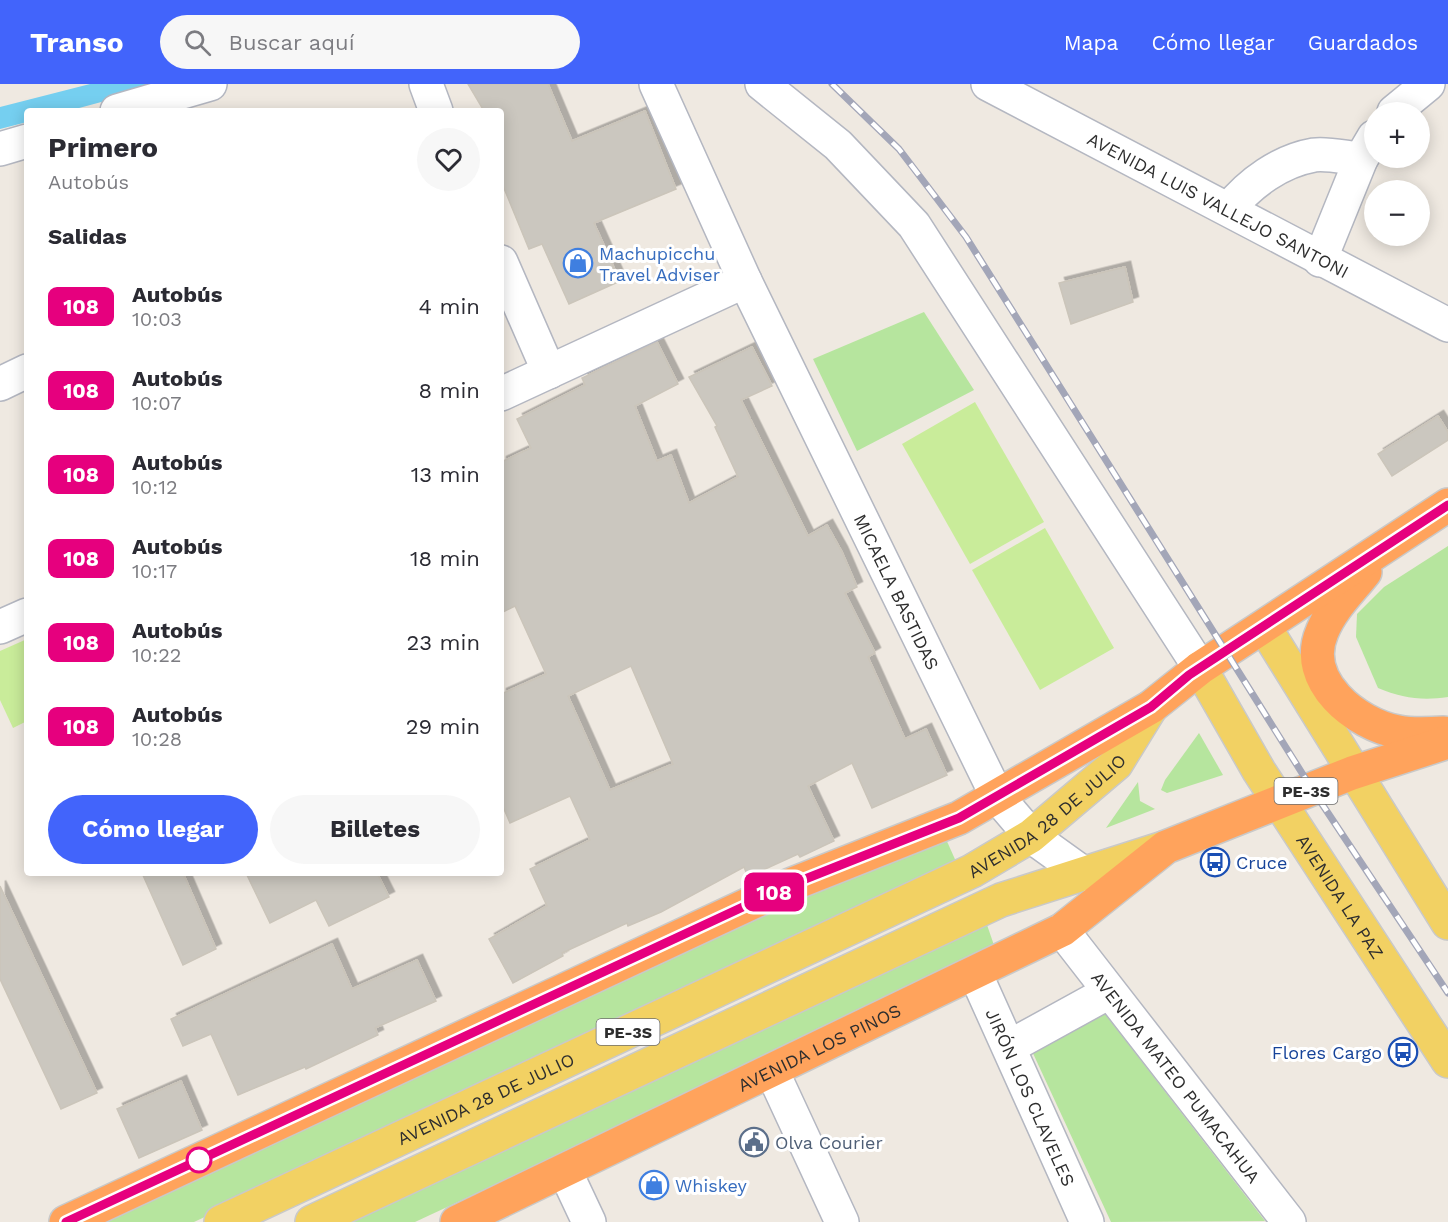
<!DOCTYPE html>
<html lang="es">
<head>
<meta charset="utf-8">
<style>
	body { margin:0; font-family:"Work Sans",sans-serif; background:#f7f7f7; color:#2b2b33; height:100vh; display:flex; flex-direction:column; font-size:22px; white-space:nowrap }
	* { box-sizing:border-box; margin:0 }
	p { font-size:20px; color:#7c7c81 }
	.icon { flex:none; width:33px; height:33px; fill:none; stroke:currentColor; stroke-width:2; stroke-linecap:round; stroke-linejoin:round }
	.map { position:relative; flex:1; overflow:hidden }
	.drawer { position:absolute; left:24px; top:24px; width:480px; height:768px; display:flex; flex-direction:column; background:#fff; border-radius:6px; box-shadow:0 3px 15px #0003 }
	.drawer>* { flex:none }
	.badge { padding:0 12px; border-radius:9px; font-size:21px; line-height:39px }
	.tools { position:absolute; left:1364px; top:18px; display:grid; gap:12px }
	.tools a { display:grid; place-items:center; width:66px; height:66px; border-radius:50%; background:#fff; box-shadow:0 3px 15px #0003; font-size:30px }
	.map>.badge { position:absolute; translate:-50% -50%; box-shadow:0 0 0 3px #fff }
	h2 { padding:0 24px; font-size:22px; line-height:54px }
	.round { display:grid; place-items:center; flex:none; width:63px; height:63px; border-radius:32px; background:#f7f7f7 }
	.summary { display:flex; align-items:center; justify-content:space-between; height:102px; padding:0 24px }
	h1 { font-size:28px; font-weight:700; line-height:45px }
	.button { display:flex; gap:12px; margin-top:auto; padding:12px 24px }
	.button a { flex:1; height:69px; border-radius:36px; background:#4264fb; color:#fff; font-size:24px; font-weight:700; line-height:69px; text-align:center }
	.button a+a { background:#f7f7f7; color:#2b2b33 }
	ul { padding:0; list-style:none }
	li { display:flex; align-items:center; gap:18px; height:84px; padding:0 24px }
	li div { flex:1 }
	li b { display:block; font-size:22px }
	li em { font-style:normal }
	li .badge { min-width:66px; font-weight:700; text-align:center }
	header { display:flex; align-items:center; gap:36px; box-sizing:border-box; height:84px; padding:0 30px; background:#4264fb; color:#fff }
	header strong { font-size:28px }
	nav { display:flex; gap:33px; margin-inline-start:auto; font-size:21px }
	.search { width:420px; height:54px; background:#f7f7f7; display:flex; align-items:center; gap:15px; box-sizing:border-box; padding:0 21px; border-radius:33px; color:#7c7c81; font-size:22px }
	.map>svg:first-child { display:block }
	.green { fill:#b6e59e }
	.pitch { fill:#c9ec9a }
	.water { fill:#75cff0 }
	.building { fill:#cbc7bf; stroke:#cbc5ba; stroke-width:1.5; fill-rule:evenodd; filter:url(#shadow) }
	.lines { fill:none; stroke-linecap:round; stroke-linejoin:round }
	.minor-casing { stroke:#b4b7c1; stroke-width:36 }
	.major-casing { stroke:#c9c9c9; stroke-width:36 }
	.highway-casing { stroke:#c9c9c9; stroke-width:36 }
	.minor { stroke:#fff; stroke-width:33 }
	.major { stroke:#f2d163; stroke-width:33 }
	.highway { stroke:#ffa35c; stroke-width:33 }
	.rail-casing { stroke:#a3a6b8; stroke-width:7 }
	.rail { stroke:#fff; stroke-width:4.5; stroke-dasharray:14; stroke-linecap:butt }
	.line-casing { stroke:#fff; stroke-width:14 }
	.line { stroke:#e6007e; stroke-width:9 }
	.stop-dot { fill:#fff; stroke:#e6007e; stroke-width:3 }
	.labels { text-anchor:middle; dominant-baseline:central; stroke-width:6; stroke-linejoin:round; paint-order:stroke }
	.shield { fill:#fff; stroke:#6d6d6d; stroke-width:1.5 }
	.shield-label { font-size:16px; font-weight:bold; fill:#2e2e2e }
	.street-label { font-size:18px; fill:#2e2e2e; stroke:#fff }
	.shop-label { font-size:18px; fill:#366cbe; stroke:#fff; text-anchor:start }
	.transit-label { font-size:18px; fill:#164399; stroke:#fff; text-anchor:start }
	.service-label { font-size:18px; fill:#4e5e75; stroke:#fff; text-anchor:start }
</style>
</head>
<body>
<header>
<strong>Transo</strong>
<div class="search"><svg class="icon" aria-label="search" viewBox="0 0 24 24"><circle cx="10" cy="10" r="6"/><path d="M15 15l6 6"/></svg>Buscar aquí</div>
<nav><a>Mapa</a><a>Cómo llegar</a><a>Guardados</a></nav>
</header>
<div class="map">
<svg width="1448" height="1138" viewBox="0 0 1448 1138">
	<defs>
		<filter id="shadow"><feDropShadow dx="5.5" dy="-5.5" stdDeviation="0" flood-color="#0004"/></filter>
	</defs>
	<rect width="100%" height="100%" fill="#efe9e1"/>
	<!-- green -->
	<g class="green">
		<path d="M924,228l50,78 -117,61 -44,-92z"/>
		<path d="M1448,462v151c-26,4 -46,1 -70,-9l-22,-51 1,-23 27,-27z"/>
		<path d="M1199,649l24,42 -56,18 -6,-3 4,-10z"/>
		<path d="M1138,698l2,19 15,8 -49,19z"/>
		<path d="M941,744l17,38 -764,356h-89z"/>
		<path d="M986,838l10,29 -581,271h-76z"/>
		<path d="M1102,926l163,211 -154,1 -80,-173z"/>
	</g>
	<!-- pitch -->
	<g class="pitch">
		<path d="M975,318l69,120 -74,42 -68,-120z"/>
		<path d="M1045,444l69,120 -74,42 -68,-120z"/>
		<path d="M27,555v82l-14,7 -13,-28v-49z"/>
	</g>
	<!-- water -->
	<path class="water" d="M90,0h78l-100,27h-41v11l-27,7v-22z"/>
	<!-- building -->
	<g class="building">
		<path d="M468,0h80l24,57 73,-30 31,78 -82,34 26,58 -51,23 -27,-60 -13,5 -28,-68v-70h-17z"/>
		<path d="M1125,183l8,35 -62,22 -12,-41z"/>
		<path d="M657,258l21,42 -43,22 22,55 14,-6 18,48 49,-26 -23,-50 2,-1 -28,-49 63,-30 20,39 -31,14 67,136 19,-11 15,27 15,35 -12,6 30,60 -7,4 37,82 21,-10 21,46 -75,33 -20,-45 -44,23 26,55 -34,16 -2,-3 -50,23 -4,-10 -83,45 -33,14 -1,-3 -65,30 1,3 -50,27 -24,-44 58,-33 -17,-37 60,-29 -20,-44 -60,27 -9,-21v-108l45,-20 -31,-68 -14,7v-151l30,-14 -14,-29 68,-34 -3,-7zM631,582l42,98 -63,26 -42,-94z"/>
		<path d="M1438,332l10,16v8l-56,36 -14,-22z"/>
		<path d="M142,789h41l33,76 -33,16z"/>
		<path d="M246,789h131l12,24 -60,29 -13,-26 -46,23z"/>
		<path d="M0,802l97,207 -36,16 -61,-130z"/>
		<path d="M332,860l20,45 65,-29 19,41 -61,27 3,7 -72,34 -1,-2 -67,28 -27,-61 -28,12 -12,-27z"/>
		<path d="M181,997l21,49 -63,28 -22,-49z"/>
	</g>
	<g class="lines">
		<!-- minor casing -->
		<g class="minor-casing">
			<g id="minor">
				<path d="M426,0l10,27"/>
				<path id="s1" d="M656,0l89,197 252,515 34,40 53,38"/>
				<path d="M762,0l76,61 76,80 286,443"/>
				<path id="s2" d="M988,0l460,241"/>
				<path d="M117,27l93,-27"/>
				<path d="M1394,28l34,-28"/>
				<path d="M0,65l27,-8"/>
				<path d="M1229,125c21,-26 51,-48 85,-54 14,-2 33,3 47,4"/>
				<path d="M1320,176l41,-101 13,-22"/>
				<path d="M501,178l48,110"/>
				<path d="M0,300l27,-13"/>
				<path d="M501,310l244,-113"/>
				<path d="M0,543l27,-12"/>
				<path id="s3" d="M1062,846l227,292"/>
				<path id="s4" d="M975,889l112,249"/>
				<path d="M1009,963l100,-55"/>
				<path d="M772,987l70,151"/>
				<path d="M565,1087l24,51"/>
			</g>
		</g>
		<!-- major casing -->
		<g class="major-casing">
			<g id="major">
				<path d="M1265,544l183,295"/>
				<path id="s5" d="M1200,584l59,103 189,290"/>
				<path id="s6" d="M221,1138l751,-351 59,-35 85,-72 35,-57"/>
				<path d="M312,1138l689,-322 163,-52"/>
			</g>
		</g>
		<!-- highway casing -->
		<g class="highway-casing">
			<g id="highway">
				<path d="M1365,488c-15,19 -34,37 -43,60 -21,49 34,92 76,100 15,3 31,2 46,1"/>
				<path d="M66,1138l724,-337 169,-67 192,-111 49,-39 248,-163"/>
				<path id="s7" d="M457,1138l605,-292 104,-83 186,-74 96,-31"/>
			</g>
		</g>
		<!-- minor -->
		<use href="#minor" class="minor"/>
		<!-- major -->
		<use href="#major" class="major"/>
		<!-- highway -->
		<use href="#highway" class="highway"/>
		<!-- rail casing -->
		<g class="rail-casing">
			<path id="rail" d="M832,0l67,65 67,88 346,552 136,204"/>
		</g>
		<!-- rail -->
		<use href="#rail" class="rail"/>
	</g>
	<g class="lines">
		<!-- line casing -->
		<g class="line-casing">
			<path id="line" d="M66,1138l724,-337 169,-67 192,-111 38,-32 259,-170"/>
		</g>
		<!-- line -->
		<use href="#line" class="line"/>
	</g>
	<!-- icons -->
	<defs>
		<g id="shop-ring" transform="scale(1.5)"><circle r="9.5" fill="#fff" stroke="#3f7fe0" stroke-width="1.5"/><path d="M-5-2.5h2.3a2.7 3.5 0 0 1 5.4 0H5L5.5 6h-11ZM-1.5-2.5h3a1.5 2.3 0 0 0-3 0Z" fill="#3f7fe0"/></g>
		<g id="bus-ring" transform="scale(1.5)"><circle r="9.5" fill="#fff" stroke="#1a4fb4" stroke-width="1.5"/><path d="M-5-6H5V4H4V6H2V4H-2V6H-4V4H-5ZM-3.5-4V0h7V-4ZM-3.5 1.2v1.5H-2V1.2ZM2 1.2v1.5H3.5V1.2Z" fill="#1a4fb4"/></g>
		<g id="civic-ring" transform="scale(1.5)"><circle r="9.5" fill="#fff" stroke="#5c6f8a" stroke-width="1.5"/><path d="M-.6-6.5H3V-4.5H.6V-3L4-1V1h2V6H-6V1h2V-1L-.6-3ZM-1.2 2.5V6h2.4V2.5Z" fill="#5c6f8a"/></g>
	</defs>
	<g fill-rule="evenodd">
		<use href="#shop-ring" x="578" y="179"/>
		<use href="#bus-ring" x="1215" y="778"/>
		<use href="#bus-ring" x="1403" y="968"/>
		<use href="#civic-ring" x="754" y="1058"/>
		<use href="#shop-ring" x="654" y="1101"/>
	</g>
	<!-- markers -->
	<circle class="stop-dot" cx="199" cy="1076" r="12"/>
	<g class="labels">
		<!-- shield labels -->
		<g class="shield">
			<rect x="1274.5" y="694" width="63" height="26" rx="4.5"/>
			<rect x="596.5" y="935" width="63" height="26" rx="4.5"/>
		</g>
		<g class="shield-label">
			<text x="1306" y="707">PE-3S</text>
			<text x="628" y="948">PE-3S</text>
		</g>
		<!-- street labels -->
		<g class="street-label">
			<text stroke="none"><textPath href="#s2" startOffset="260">AVENIDA LUIS VALLEJO SANTONI</textPath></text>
			<text stroke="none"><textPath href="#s1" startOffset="562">MICAELA BASTIDAS</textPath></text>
			<text stroke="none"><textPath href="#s6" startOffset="922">AVENIDA 28 DE JULIO</textPath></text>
			<text stroke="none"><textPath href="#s5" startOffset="268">AVENIDA LA PAZ</textPath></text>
			<text stroke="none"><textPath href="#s7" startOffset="402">AVENIDA LOS PINOS</textPath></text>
			<text stroke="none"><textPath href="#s3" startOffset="186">AVENIDA MATEO PUMACAHUA</textPath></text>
			<text stroke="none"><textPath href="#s4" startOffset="136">JIRÓN LOS CLAVELES</textPath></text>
			<text stroke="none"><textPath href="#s6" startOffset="292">AVENIDA 28 DE JULIO</textPath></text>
		</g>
		<!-- shop labels -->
		<g class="shop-label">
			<text x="599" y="169">Machupicchu<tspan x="599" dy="21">Travel Adviser</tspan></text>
			<text x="675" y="1101">Whiskey</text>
		</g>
		<!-- transit labels -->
		<g class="transit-label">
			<text x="1236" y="778">Cruce</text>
			<text x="1382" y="968" text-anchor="end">Flores Cargo</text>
		</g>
		<!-- service labels -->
		<g class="service-label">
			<text x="775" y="1058">Olva Courier</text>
		</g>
	</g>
</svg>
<div class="tools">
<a>+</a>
<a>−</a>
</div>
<b class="badge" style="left:774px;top:808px;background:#e6007e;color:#fff">108</b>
<section class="drawer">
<div class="summary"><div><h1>Primero</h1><p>Autobús</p></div><a class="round"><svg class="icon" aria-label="heart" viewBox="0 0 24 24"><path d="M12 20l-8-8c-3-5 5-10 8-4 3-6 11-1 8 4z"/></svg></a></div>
<h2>Salidas</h2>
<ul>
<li><span class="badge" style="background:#e6007e;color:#fff">108</span><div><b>Autobús</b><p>10:03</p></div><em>4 min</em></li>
<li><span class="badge" style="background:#e6007e;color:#fff">108</span><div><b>Autobús</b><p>10:07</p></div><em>8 min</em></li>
<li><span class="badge" style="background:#e6007e;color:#fff">108</span><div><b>Autobús</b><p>10:12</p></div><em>13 min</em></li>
<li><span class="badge" style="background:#e6007e;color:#fff">108</span><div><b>Autobús</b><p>10:17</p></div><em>18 min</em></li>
<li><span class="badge" style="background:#e6007e;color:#fff">108</span><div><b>Autobús</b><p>10:22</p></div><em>23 min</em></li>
<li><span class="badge" style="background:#e6007e;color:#fff">108</span><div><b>Autobús</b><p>10:28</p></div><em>29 min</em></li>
</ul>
<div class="button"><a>Cómo llegar</a><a>Billetes</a></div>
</section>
</div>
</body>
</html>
